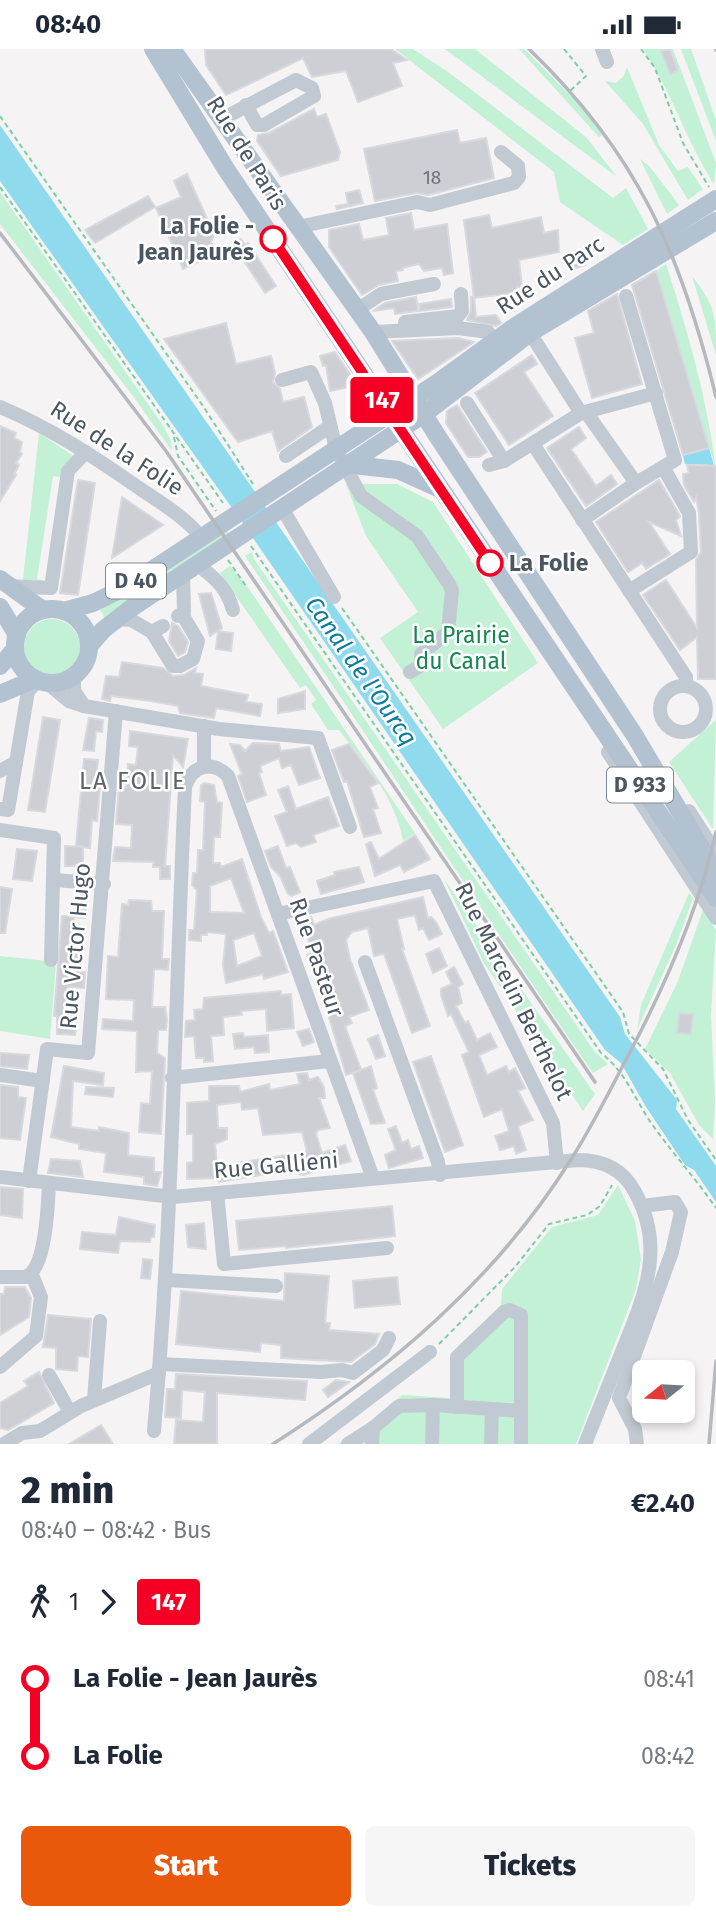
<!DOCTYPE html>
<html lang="en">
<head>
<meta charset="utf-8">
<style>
	body { margin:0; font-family:"Fira Sans",sans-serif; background:#f6f6f7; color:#1f2937; height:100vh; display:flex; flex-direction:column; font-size:26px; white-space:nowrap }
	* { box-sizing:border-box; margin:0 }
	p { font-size:23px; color:#747a83 }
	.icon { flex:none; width:38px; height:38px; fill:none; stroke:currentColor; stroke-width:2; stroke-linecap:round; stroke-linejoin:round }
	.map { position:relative; height:1395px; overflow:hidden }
	.drawer { display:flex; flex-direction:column; background:#fff; flex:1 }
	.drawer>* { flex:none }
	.badge { padding:0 14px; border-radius:5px; font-size:24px; line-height:46px }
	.needle { width:46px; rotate:252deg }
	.fabs { position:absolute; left:632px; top:1311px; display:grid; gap:14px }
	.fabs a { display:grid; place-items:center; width:63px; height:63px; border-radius:10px; background:#fff; box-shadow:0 4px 10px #0003; font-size:35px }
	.map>.badge { position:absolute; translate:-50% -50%; box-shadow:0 0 0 4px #fff }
	.legs { display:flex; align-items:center; gap:10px; height:77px; padding:0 21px; font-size:23px }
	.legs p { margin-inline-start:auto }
	.summary { display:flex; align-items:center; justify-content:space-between; height:119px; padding:0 21px }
	h1 { font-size:38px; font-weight:800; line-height:52px }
	.primary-button { display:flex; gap:14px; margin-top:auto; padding:14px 21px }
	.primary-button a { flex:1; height:80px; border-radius:10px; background:#ea580c; color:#fff; font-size:28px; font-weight:800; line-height:80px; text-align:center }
	.primary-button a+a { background:#f6f6f7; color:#1f2937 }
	ul { padding:0 21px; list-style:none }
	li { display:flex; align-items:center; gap:24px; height:77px; font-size:26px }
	li i { display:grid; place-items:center; width:10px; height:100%; margin:0 9px; background:currentColor }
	li i::after { content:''; width:18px; height:18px; margin:-9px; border:5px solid; border-radius:50%; background:#fff }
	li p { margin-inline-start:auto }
	li:first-child i { background:linear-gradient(#0000 50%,currentColor 0) }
	li:last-child i { background:linear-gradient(currentColor 50%,#0000 0) }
	.status { display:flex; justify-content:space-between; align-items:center; height:49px; padding:0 35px; background:#fff; direction:ltr }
	.status svg { height:19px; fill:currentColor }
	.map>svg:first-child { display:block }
	.green { fill:#c3f1d5 }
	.water { fill:#90daee }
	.building { fill:#cdcfd5; stroke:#d7d9de; stroke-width:2; fill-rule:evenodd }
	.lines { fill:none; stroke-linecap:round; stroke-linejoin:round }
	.path { stroke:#7ad0a6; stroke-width:2; stroke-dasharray:5 3.5; stroke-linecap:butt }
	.minor { stroke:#c1cad2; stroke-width:14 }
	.major { stroke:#b3c2d1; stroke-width:18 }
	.rail { stroke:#b5b8bd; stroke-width:3.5 }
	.line-1-casing { stroke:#fff; stroke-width:16 }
	.line-1 { stroke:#f50024; stroke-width:10 }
	.stop-1-dot { fill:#fff; stroke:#f50024; stroke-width:3.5 }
	.labels { text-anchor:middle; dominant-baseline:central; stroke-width:5; stroke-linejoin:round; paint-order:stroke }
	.number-label { font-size:19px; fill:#6b747e }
	.shield { fill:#fff; stroke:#808990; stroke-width:2 }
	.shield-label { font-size:21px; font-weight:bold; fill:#4a5661 }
	.street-label { font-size:23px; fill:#4a5661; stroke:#fff }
	.stop-label { font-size:23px; font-weight:bold; fill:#4a5661; stroke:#fff; text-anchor:end }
	.park-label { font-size:23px; fill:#17864f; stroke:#fff }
	.water-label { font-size:24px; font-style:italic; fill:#0c7c9b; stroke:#fff }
	.neighbourhood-label { font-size:24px; letter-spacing:2px; fill:#5f6368; stroke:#fff }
</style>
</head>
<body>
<div class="status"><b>08:40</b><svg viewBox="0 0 49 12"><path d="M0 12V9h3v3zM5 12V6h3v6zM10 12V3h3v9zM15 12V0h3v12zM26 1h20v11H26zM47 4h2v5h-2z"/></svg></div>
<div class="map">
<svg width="716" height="1395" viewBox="0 0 716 1395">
	<rect width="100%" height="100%" fill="#f5f3f3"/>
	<!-- green -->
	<g class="green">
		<path d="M395,0h18l35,23 165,126 13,-10 22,41 -25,16 -63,-43 -6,-30z"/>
		<path d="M445,0h30l111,88 31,40z"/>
		<path d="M519,0h5l57,57 21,29 -3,2z"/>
		<path d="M643,0h30l43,114 -2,21c-28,-43 -42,-92 -71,-135z"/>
		<path d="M681,0h10l25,71v21z"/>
		<path d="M627,18l32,78 19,26 10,-4 15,22 -15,11 -45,-76 -38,-43 11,2 8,-7z"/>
		<path d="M640,110l10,8 29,38 -12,9z"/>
		<path d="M0,143l164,235 7,14 1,10 -39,-55 -133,-172z"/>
		<path d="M666,215c22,68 41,135 50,205l-60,-198z"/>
		<path d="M692,227c24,30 24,41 24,79z"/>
		<path d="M39,384l36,24 -13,20 -9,-1 -16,103 9,2 -23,-1z"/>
		<path d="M346,435h51l36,18 105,161 -95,66 -63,-91 38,-26 -52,-76z"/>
		<path d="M227,482l2,3 -124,85 -5,-10 34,-17z"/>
		<path d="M252,503l2,7 341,493 13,12 -15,9c-118,-171 -230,-345 -348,-517z"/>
		<path d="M230,517l17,20 168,247 -12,8c-7,-43 -38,-77 -64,-111h-11l-17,-26 5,-4 -10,-15 -6,3 -80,-115z"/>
		<circle cx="52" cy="598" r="28"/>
		<path d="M716,671l-3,109 -44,-67z"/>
		<path d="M444,830l151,215 -12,17 -99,-148z"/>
		<path d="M689,844l4,5 -17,47 -39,85 4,-25z"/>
		<path d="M703,861l13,20 -5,84 4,88 -2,37 -14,-14 -29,-52 -25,-24 33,-68z"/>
		<path d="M0,907l56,6 -6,77 -50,-8z"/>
		<path d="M618,1136l17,36 6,38 -5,30 -60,155h-238l27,-17 37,-32 49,3 1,-45 49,-48 1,-16 50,-62 46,-12z"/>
	</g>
	<!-- water -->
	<g class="water">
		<path d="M0,76l620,892 5,17 52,66 -1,9 40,57v36l-22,-32 -9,-5 -39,-58 -25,-44 -16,-13 -361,-525 -244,-344z"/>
		<path d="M709,399l5,17 -29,-1 -2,-9z"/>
	</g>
	<!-- building -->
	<g class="building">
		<path d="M205,0h186l16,11 -14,3 9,23 -44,16 -12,-31 -34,6 -9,-19 -77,37 -20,-30z"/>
		<path d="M670,0l8,22 -8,3 -9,-23z"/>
		<path d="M314,60l3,8 9,-3 14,38 -2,8 -57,16 -24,-35 1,-6 11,-2z"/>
		<path d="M457,81l3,13 26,-5 8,40 -66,17 -12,-2 -41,8 -11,-52z"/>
		<path d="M187,125l27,60 -3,8 5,12 -33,15 -27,-61 25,-11 -7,-16z"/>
		<path d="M359,141l4,13 -26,6 -1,-3 12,-2 -2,-11z"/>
		<path d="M148,147l7,11 -60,36 -10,-13z"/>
		<path d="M411,164l3,17 33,-6 6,49 -9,2 -2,-7 -18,3 -5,-7 -17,4 1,2 -7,1 2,10 -19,4 -17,10 -33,-48v-17l30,-6 4,16 26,-5 -3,-17z"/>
		<path d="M489,166l3,13 49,-11 3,16 14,-3 1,22 -40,8 3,27h-5v6l-43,5 -10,-78z"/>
		<path d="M241,190l4,6 3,-2 28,43 -11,7 -32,-49z"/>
		<path d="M582,203l3,13 -15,5 -4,-13z"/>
		<path d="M656,222l53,177 -26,7 -51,-170z"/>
		<path d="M617,245l25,90 -50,14 -17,-60 19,-5 -6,-22z"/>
		<path d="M474,247l2,21 20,-2 5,8 -5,3 -29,-6 4,-9v-14z"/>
		<path d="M416,248l2,14 -23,3 -1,-6 -21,3 12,-8z"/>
		<path d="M451,250l1,8 -32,4 -1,-7z"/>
		<path d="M226,274l10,41 35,-8 4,17 -2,9 7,7 3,13 21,-5 8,30 -34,24 -6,-20 -34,11 -74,-103z"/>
		<path d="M458,289l16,4 -56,37 -26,-38z"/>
		<path d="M335,303l22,33 -27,6 -4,-26 -3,1 -3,-10z"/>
		<path d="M532,306l5,9 -13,8 29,44 -44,29 -34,-52z"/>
		<path d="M457,356l30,47 -8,5h-11l-22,-34 1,-12z"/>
		<path d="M0,377l16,7 -2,5 8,4 -2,10 2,2 -6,9 3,2 -5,9 2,1 -16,26z"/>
		<path d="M579,378l7,11 -15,11 25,37 15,-11 6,9 -31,22 -39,-58z"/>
		<path d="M687,416l28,1 1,3v210h-18l-1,-42 -17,13 -37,-55 23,-15 31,48 -1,-68 5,-8 -2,-39 -3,-16 -2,5 -10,-17 -1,-11 6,-1z"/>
		<path d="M78,431l17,3 -17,112 -18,-2z"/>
		<path d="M659,431l21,36 -4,4 5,16 -32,-14 21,32 -24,15 -4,-6 -14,9 -32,-50z"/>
		<path d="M122,448l41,28 -51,33z"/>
		<path d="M211,544l11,35 -12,8 -11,-42z"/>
		<path d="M172,574l6,3 10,16 -3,10 -7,4 -9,-15z"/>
		<path d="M218,582l15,2 -2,18 -15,-2z"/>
		<path d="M122,613l41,6 10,8 11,-1 12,-7 -1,5 8,1 -2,12 47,9 -2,7 16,2 -2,12 -44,-8 -2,10 -34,-5 -2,-7 -27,-5 -40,-5 -1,5 -8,-2 4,-23 13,1z"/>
		<path d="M305,642v18l-27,4v-14z"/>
		<path d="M43,668l17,3 -15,92 -17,-2z"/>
		<path d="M89,669l14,2 -1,12 -6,-1 -2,20 -11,-1z"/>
		<path d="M130,682l58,8 -5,28 -10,-12 -8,111h5v13h-10v-12h-7l1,-5 -41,-1 2,-14 16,1 1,-23 -16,-1 3,-37h7l2,-23 8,1 2,-18 -9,-1z"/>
		<path d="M253,694l26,1 2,7 28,-4 11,31 -21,7 -8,-20 -9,3 -3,-10 -19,8 2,6 -3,1 7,22 -19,7 -9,-26 4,-2 -12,-30 10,1 5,6z"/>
		<path d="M349,695l29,39 -8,4 8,21 -5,1 8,24 -17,4 -17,-56 -3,1 -12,-32z"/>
		<path d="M84,710l14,1 -3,26h5l-3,35 -5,-1 -2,28 -14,-2z"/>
		<path d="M205,734l9,2 3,17 5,1 -2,34h-6l-1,26h7l1,4 21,-8 19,58 8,16 4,-2 15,41 -24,7 -1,-5 -37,9 -3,-18 3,-31 -19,-2v3h-6v6l-12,-1v-10h5l3,-40 -5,-5 1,-12h4l1,-23h5l2,-48 -5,-1 1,-16zM231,829l13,35 -34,-1v-26zM254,884l8,23 -25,10 -4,-26z"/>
		<path d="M288,737l8,23 32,-12 11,29 -26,9 3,7 -15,5 -5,-4 -9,3 -12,-30 12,-4 -9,-22z"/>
		<path d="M415,786l15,24 -26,13 -4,-7 -25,11 -9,-32 5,-2 8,17z"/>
		<path d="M65,797l18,1v19h-18z"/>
		<path d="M278,797l8,22 4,-1 10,25 -8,4 -4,-2 -8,-18 -9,-9 -6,-16z"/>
		<path d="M17,800l20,2 -5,30 -19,-2z"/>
		<path d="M359,818l5,15 -43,12 -4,-13 18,-6 -1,-3z"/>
		<path d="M0,838l12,2 -7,44h-5z"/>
		<path d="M76,845l11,1 -2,23 -10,-1z"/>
		<path d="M423,848l5,21 3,-1 5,5 6,12 -13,6 -6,-12 -4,2 -4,-15 -18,4 7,30h-2l28,77 -18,7 -28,-79 -10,2 -6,-28 -16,4 -6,8 4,19 19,51 -20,7 3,6 -7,3 16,44 -15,5 -22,-75 9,-3 -10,-27 -9,3 -7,-18 4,-2 -5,-25 -7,1 -2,-9 14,-3 3,8 14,-6z"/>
		<path d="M129,851l22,1 1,10h12l-2,48h7l-1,11 -14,-1 -2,38h13l2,12 -1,11h-8l-1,23 8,5 -4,76 -22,-2 2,-29 9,1 2,-33 -16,1 1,-41 -35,-2 1,-10 30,2 1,-21 -28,-1 2,-43 10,1 4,-53 6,1z"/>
		<path d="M62,867l12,1 -2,28 9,1 -1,26h5l-1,16 -16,-1 -2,25 12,1 -3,22 -18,-1v-18h-3z"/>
		<path d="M439,899l8,18 -14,7 -7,-19z"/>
		<path d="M454,918l9,17 -5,3 4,16 -6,3 9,17 3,-2 9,19 13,-7 7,14 -18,8 8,20 19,-9 3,6 6,-4 10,20 -7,3 15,29 -15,6 8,24 -10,4 -2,-8 -14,4 -2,-6 -3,-8 14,-5 -7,-22 -18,8 -22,-62 7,-3 -18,-38 -3,2 -7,-21v-6l11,-5 -6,-12z"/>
		<path d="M281,942v4l10,-1 3,34 -27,3 -1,-22 -25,2 1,4 -19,2 1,18 -13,1 2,25 -9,1v-4h-8l-2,-22 -9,1 1,-16 9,-1 -1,-10 9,-1 1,-11z"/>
		<path d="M679,964l14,1 -2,20 -14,-1z"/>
		<path d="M309,980l5,13 -11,4 -6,-14z"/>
		<path d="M243,984l1,4 24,-2 1,17 -14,1 -1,-6 -19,2 -2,-15z"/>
		<path d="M378,986l7,21 -9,3 -8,-20z"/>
		<path d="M0,1004l29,2 -2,14 -27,-3z"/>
		<path d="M431,1007l32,89 -18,7 -32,-90z"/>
		<path d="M64,1017l40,7 -1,12 -30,-4 -2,46 28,4v-4l30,6 -1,22 26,3v14h7l-4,14 -13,-2v-7l-40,-5 2,-19 -27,-4v-5l-28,-7z"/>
		<path d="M371,1017l6,22 -4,2 12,33 -14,1 -18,-51z"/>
		<path d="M307,1024l2,7 9,-3 6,10 1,11h-6l11,30 -12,2 -2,4 6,19 23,-8 6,16 -48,14 -4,-1 -2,-5 -78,13 -1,-4 -31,1v-16l6,-1v-28h-6v-31l22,-2v-15h30l1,6 29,-8 1,6 30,-6 -3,-10zM241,1053l1,8 16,-2 5,27 39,-3 5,20 -90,14 -2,-22 12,-5v-11h-9l-1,-23z"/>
		<path d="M0,1036l18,2v10l8,1 -6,42 -20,-2z"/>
		<path d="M86,1038l28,1 -1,9 -28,-3z"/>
		<path d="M396,1077l6,17 6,-3 3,9 8,-3 4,12 -34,10 -4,-13 11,-5 -8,-21z"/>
		<path d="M51,1110l29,2 3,16 -35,-4z"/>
		<path d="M0,1138l23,2 -1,29 -22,-3z"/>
		<path d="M392,1157l3,30 -109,12v-2l-47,4 -3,-29z"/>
		<path d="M119,1168l36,8 -1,12h-3l-1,5 -30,-1 -2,12 -38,-4 2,-17 34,3z"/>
		<path d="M204,1174l2,26 -18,-2 -2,-22z"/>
		<path d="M143,1210l9,1 -2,19 -9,-1z"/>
		<path d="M285,1224l44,3 -4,47h5l-1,7 50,4 -4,10 -24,18 -70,-4v-13l-20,-2 -1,9 -84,-8 5,-53 103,10z"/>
		<path d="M397,1228l3,27 -45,4 -2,-27z"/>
		<path d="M5,1238h20l6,11 -2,19 -29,18v-41h4z"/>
		<path d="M48,1266l43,4 -3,38 -10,-1 -1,15 -21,-2v-21l-13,-1z"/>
		<path d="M39,1323l15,31 -46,27 -8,-2v-25l28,-17 -4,-5z"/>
		<path d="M176,1325l131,7 -2,19 -88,-7v51h-43l2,-24 27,2 2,-30 -23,-2 -1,28 -16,-1 2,-28h8z"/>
		<path d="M336,1331l13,2 -21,15 -5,-7z"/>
		<path d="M101,1376l12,19h-44z"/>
	</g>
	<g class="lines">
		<!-- path -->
		<g class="path">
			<path d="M564,0l22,27 -17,16"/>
			<path d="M641,0l14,19 28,75 26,44"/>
			<path d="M0,67l203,290 50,78"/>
			<path d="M0,138l223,316"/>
			<path d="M174,388l4,19 38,55"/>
			<path d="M251,497l350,507c26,20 34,48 53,74 20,28 42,52 62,81"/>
			<path d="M228,511l18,26"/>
			<path d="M342,559l281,404 6,22 34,35 25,51 28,40"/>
			<path d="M439,1295l76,-77 34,-43 38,-9 13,-9 12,-21"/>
		</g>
		<!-- minor -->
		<g class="minor">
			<path d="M602,0l5,13"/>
			<path d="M220,71l76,-40 16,8 2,8 -50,29h-7l-11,-20"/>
			<path d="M298,178l119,-25 13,3 84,-22 5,-6 -1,-11 -17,-14"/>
			<path d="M626,247l49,164 -39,23"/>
			<path d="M357,261l24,-16 53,-10"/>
			<path d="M405,273l53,-6 4,-5 -1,-17"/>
			<path d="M373,283l85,-4 30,4"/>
			<path d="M282,331l29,-8 14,31 11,46 25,47 56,40 32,48 3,7 -4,41 -27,22 1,11 -12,7"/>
			<path d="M467,354l37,58"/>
			<path d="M0,358c52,22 93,49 139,81 22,15 46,29 63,50"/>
			<path d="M581,364l75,-20"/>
			<path d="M533,395l153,233v9"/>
			<path d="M286,407l43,-29"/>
			<path d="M489,416l15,-4 77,-48 -51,-80"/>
			<path d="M282,459l52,89"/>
			<path d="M582,471l54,-37 -50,-71"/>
			<path d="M197,515c18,14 30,24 36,46"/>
			<path d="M8,537l43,2 17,-117 18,-19"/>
			<path d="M629,542l62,-39 -2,-39 -26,-46"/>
			<path d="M178,567l6,-4 -1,-39"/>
			<path d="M116,570l15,1 21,12 11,-6"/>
			<path d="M152,583l21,34h7l13,-7 5,-18 -16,-27"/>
			<path d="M74,626v16l10,15"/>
			<path d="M46,633l23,19 15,5 135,23 99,9 32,89"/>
			<circle cx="683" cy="660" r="23"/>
			<path d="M204,677v40"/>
			<path d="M608,703l108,166"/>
			<path d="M0,722l16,-9"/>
			<path d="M0,760l8,1 20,-119 11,-11"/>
			<path d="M689,762l27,42"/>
			<path d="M0,781l54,8 -3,122"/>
			<path d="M55,831l49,4"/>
			<path d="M278,865l156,-33 119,242 4,40"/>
			<path d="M365,913l73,200 2,13"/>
			<path d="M0,1026l43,6"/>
			<path d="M172,1029l157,-17"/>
			<path d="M0,1128l173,20 405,-37c25,0 45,9 57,32 32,57 8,107 -14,162 -12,30 -24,60 -36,90"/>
			<path d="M29,1132l18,-132 41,4 28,-342"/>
			<path d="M217,1144l7,71 163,-16"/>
			<path d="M0,1228h26c20,-9 22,-72 23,-93"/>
			<path d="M167,1231l109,6"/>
			<path d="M160,1315l161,8 21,-2 11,3 30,-23 6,-12"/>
			<path d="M0,1318l36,-31 5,-39 -9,-22"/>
			<path d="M49,1326l21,37"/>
			<path d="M94,1351l6,-79"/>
			<path d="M457,1358v-50l47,-45 6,-2 11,5v96l-29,-2"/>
			<path d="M154,1382c19,-214 21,-429 31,-644 7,-22 27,-27 43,-11l145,402"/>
			<path d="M4,1395l18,-11 18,-2 41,-25 78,-33"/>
			<path d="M309,1395l121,-92"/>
			<path d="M348,1395l25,-16"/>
			<path d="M372,1395l1,-16 26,-22 34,-1"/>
			<path d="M432,1395l1,-39 59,4 -1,35"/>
			<path d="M521,1395v-33"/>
			<path d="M637,1395l-2,-15 -16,-31 53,-146 9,-40 -6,-10 -33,4"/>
		</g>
		<!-- major -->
		<g class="major">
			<path d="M153,0l73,120 490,729"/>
			<path d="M172,0l201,283 63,102 199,302 81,137"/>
			<path d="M345,415l53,6 40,18"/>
			<path d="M0,530l43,31"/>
			<path d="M0,558l17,28"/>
			<circle cx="52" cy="597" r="37"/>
			<path d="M64,562l29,-8 33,-16 311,-204 77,-56 202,-128"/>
			<path d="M89,597l14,-16 27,-21 294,-195 106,-81 186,-112"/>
			<path d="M0,617l15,-17"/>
			<path d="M0,645l35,-15"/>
		</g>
		<!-- rail -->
		<g class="rail">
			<path d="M529,0c108,104 152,204 187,348"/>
			<path d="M716,0v1"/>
			<path d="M0,184l166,218 429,631"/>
			<path d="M273,1395c117,-75 222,-164 297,-283 22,-34 40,-71 59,-107 37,-70 70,-145 87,-222"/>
			<path d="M709,1395l7,-83"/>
		</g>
	</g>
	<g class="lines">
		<!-- line-1 casing -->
		<g class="line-1-casing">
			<path id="line-1" d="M273,190l217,324"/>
		</g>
		<!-- line-1 -->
		<use href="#line-1" class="line-1"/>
	</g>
	<!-- markers -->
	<g class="stop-1-dot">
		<circle cx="273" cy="190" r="12"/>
		<circle cx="490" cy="514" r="12"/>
	</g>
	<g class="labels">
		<!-- number labels -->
		<g class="number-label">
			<text x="432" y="128">18</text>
		</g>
		<!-- shield labels -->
		<g class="shield">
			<rect x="106" y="514.5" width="60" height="35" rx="5"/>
			<rect x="607" y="718.5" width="66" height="35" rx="5"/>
		</g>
		<g class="shield-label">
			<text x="136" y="532">D 40</text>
			<text x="640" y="736">D 933</text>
		</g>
		<!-- street labels -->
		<g class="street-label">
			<text transform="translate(247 104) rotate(58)">Rue de Paris</text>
			<text transform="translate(550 226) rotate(-33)">Rue du Parc</text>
			<text transform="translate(117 399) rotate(33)">Rue de la Folie</text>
			<text transform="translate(75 897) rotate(-85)">Rue Victor Hugo</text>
			<text transform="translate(317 908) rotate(71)">Rue Pasteur</text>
			<text transform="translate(514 942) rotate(64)">Rue Marcelin Berthelot</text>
			<text transform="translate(276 1116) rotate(-5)">Rue Gallieni</text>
		</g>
		<!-- stop labels -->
		<g class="stop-label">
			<text x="254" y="177">La Folie -<tspan x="254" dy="26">Jean Jaurès</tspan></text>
			<text x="509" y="514" text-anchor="start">La Folie</text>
		</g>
		<!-- park labels -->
		<g class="park-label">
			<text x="461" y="586">La Prairie<tspan x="461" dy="26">du Canal</tspan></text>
		</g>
		<!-- water labels -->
		<g class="water-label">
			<text transform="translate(361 622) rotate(55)">Canal de l'Ourcq</text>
		</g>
		<!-- neighbourhood labels -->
		<g class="neighbourhood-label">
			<text x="133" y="732">LA FOLIE</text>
		</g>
	</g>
</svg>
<div class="fabs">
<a><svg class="needle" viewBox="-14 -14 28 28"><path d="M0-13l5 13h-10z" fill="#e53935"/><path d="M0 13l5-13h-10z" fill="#747a83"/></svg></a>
</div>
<b class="badge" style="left:382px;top:351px;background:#f50024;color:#fff">147</b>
</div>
<section class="drawer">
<div class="summary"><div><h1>2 min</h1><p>08:40 – 08:42 · Bus</p></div><b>€2.40</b></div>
<div class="legs"><svg class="icon" aria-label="walk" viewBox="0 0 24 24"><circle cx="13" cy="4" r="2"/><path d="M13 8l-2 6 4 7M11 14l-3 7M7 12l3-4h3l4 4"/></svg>1<svg class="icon" aria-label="forward" viewBox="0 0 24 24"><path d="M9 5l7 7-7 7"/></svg><b class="badge" style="background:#f50024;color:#fff">147</b></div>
<ul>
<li><i style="color:#f50024"></i><b>La Folie - Jean Jaurès</b><p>08:41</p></li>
<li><i style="color:#f50024"></i><b>La Folie</b><p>08:42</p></li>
</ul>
<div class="primary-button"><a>Start</a><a>Tickets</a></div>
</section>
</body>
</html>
